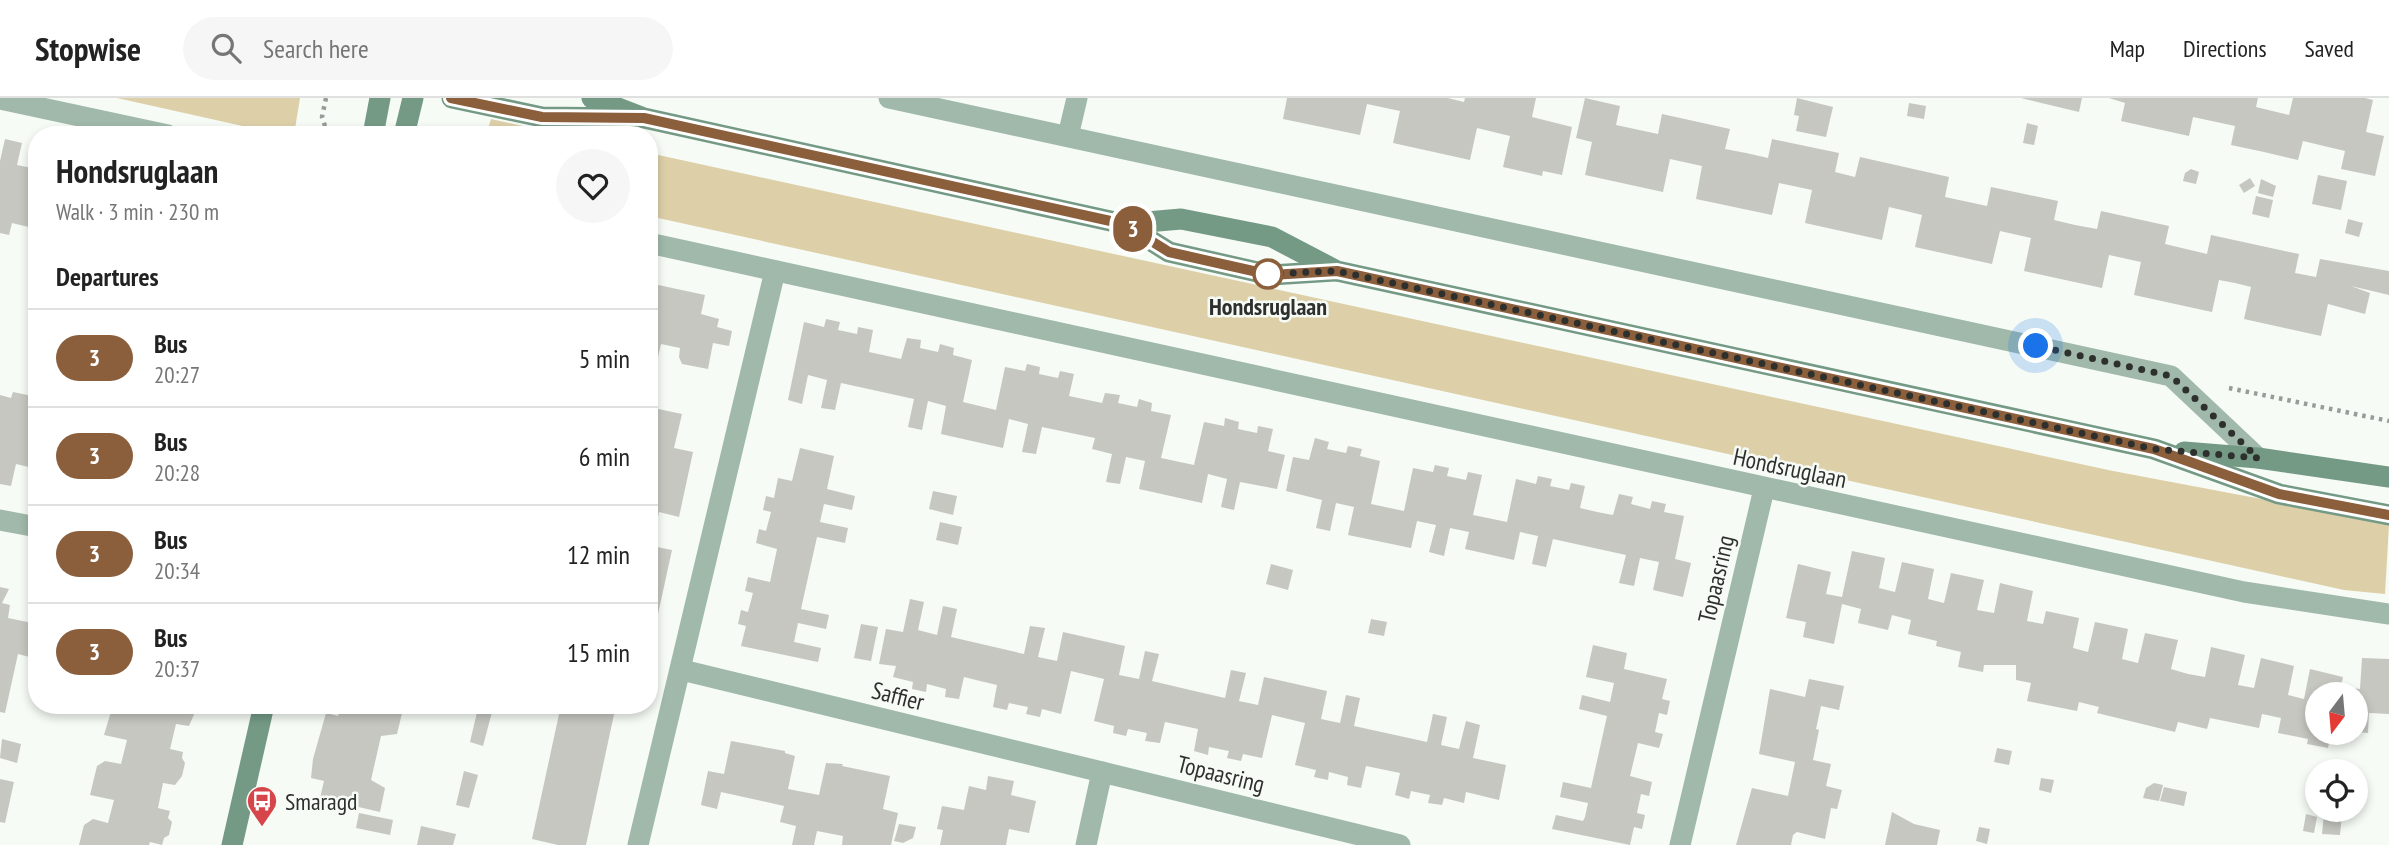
<!DOCTYPE html>
<html lang="en">
<head>
<meta charset="utf-8">
<style>
	body { margin:0; font-family:"PT Sans Narrow",sans-serif; background:#f6f6f6; color:#222; height:100vh; display:flex; flex-direction:column; font-size:26px; white-space:nowrap }
	* { box-sizing:border-box; margin:0 }
	p { font-size:23px; color:#767676 }
	.icon { flex:none; width:38px; height:38px; fill:none; stroke:currentColor; stroke-width:2; stroke-linecap:round; stroke-linejoin:round }
	.map { position:relative; flex:1; overflow:hidden }
	.panel { position:absolute; left:28px; top:28px; width:630px; height:588px; display:flex; flex-direction:column; background:#fff; border-radius:28px; box-shadow:0 4px 10px #0003 }
	.panel>* { flex:none }
	.badge { padding:0 14px; border-radius:23px; font-size:24px; line-height:46px }
	.needle { width:46px; rotate:196deg }
	.buttons { position:absolute; left:2305px; top:584px; display:grid; gap:14px }
	.buttons a { display:grid; place-items:center; width:63px; height:63px; border-radius:50%; background:#fff; box-shadow:0 4px 10px #0003; font-size:35px }
	.you { position:absolute; width:35px; height:35px; margin:-18px; border:5px solid #fff; border-radius:50%; background:#1a73e8; box-shadow:0 0 0 10px #1a73e833 }
	.map>.badge { position:absolute; translate:-50% -50%; box-shadow:0 0 0 4px #fff }
	h2 { padding:0 28px; font-size:26px; line-height:63px }
	.round { display:grid; place-items:center; flex:none; width:74px; height:74px; border-radius:37px; background:#f6f6f6 }
	.headline { display:flex; align-items:center; justify-content:space-between; height:119px; padding:0 28px }
	h1 { font-size:33px; font-weight:700; line-height:52px }
	ul { padding:0; list-style:none }
	li { display:flex; align-items:center; gap:21px; height:98px; padding:0 28px; border-top:2px solid #e0e0e0 }
	li div { flex:1 }
	li b { display:block; font-size:26px }
	li em { font-style:normal }
	li .badge { min-width:77px; font-weight:700; text-align:center }
	header { display:flex; align-items:center; gap:42px; box-sizing:border-box; height:98px; padding:0 35px; background:#fff; border-bottom:2px solid #e0e0e0 }
	header strong { font-size:33px }
	nav { display:flex; gap:38px; margin-inline-start:auto; font-size:24px }
	.search { width:490px; height:63px; background:#f6f6f6; display:flex; align-items:center; gap:18px; box-sizing:border-box; padding:0 24px; border-radius:38px; color:#767676; font-size:26px }
	.map>svg:first-child { display:block }
	.grass { fill:#ddd0a9 }
	.building { fill:#c6c7c1 }
	.lines { fill:none; stroke-linecap:round; stroke-linejoin:round }
	.path { stroke:#989c98; stroke-width:4.5; stroke-dasharray:3.5 5; stroke-linecap:butt }
	.street { stroke:#a0b9ab; stroke-width:21 }
	.secondary { stroke:#749a86; stroke-width:21 }
	.line-casing { stroke:#fff; stroke-width:16 }
	.line { stroke:#8b5e3c; stroke-width:10 }
	.walk { stroke:#2e302e; stroke-width:7; stroke-dasharray:0 12.6 }
	.stop-dot { fill:#fff; stroke:#8b5e3c; stroke-width:3.5 }
	.labels { text-anchor:middle; dominant-baseline:central; stroke-width:5; stroke-linejoin:round; paint-order:stroke }
	.stop-label { font-size:24px; font-weight:bold; fill:#2e302e; stroke:#f6fbf5 }
	.street-label { font-size:24px; fill:#2e302e; stroke:#f6fbf5 }
	.poi-label { font-size:24px; fill:#2e302e; stroke:#f6fbf5; text-anchor:start }
</style>
</head>
<body>
<header>
<strong>Stopwise</strong>
<div class="search"><svg class="icon" aria-label="search" viewBox="0 0 24 24"><circle cx="10" cy="10" r="6"/><path d="M15 15l6 6"/></svg>Search here</div>
<nav><a>Map</a><a>Directions</a><a>Saved</a></nav>
</header>
<div class="map">
<svg width="2389" height="747" viewBox="0 0 2389 747">
	<rect width="100%" height="100%" fill="#f6fbf5"/>
	<!-- grass -->
	<g class="grass">
		<path d="M117,0h183l-6,37h-26l-3,-4z"/>
		<path d="M491,21l73,16h-78z"/>
		<path d="M649,55l1464,318 255,48 21,6 -4,69 -41,-4 -1695,-374z"/>
	</g>
	<!-- building -->
	<g class="building">
		<path d="M1287,0h161l16,4 1,-4h71l-4,19 40,10 -10,48 -19,-4 -1,5 -39,-9 7,-31 -33,-8 -7,32 -77,-17 7,-32 -33,-7 -7,31 -77,-16z"/>
		<path d="M1585,0l35,8 -4,19 42,9 4,-20 68,15 -5,20 21,4 22,5 4,-19 67,14 -4,19 20,5 5,-20 89,20 -4,20 42,9 4,-19 67,14 -4,19 21,5 22,4 4,-18 68,15 -4,18 42,10 4,-19 88,19 -4,19 21,4 4,-18 69,12v24l-38,-9 19,7 -5,21 -37,-10 -7,32 -77,-17 7,-32 -16,-4 -16,-3 -7,32 -78,-17 7,-33 -32,-7 -7,33 -78,-17 7,-33 -31,-7 -8,33 -77,-17 7,-32 -16,-4 -17,-4 -7,33 -77,-17 7,-33 -33,-7 -7,32 -76,-16 6,-33 -32,-7 -7,33 -78,-17 7,-33 -16,-4z"/>
		<path d="M1797,0l36,9 -7,30 -30,-6 3,-15 -5,-1z"/>
		<path d="M2021,0h61l-3,14z"/>
		<path d="M2109,0h149l-2,9 33,8 4,-17h72l8,2 -7,32 18,4 -9,40 -34,-7 4,-18 -42,-10 -5,19 -34,-8 -33,-7 4,-19 -42,-9 -4,19 -68,-15 4,-18z"/>
		<path d="M1909,5l17,3 -2,13 -17,-3z"/>
		<path d="M2027,25l11,3 -4,19 -11,-2z"/>
		<path d="M5,41l17,4 -5,22 20,4v60l-25,-6 -3,12 -9,-2v-72z"/>
		<path d="M2191,71l8,3 -3,12 -13,-3 2,-8z"/>
		<path d="M2318,77l29,6 -6,29 -29,-6z"/>
		<path d="M2250,80l5,8 -11,7 -5,-8z"/>
		<path d="M2261,81l15,7 -3,11 -15,-4z"/>
		<path d="M2256,98l17,4 -4,18 -17,-4z"/>
		<path d="M2348,121l15,4 -4,14 -14,-4z"/>
		<path d="M649,185l56,12 -4,19 18,5 -2,8 15,4 -3,15 -16,-3 -5,26 -26,-5 -3,-7 1,-9 -19,-4 -5,22 -7,-2z"/>
		<path d="M826,221l14,3 -2,8 19,4 1,-7 15,3 -4,22 32,7 6,-21 14,2 -1,8 18,4 2,-8 14,4 -1,7 19,5 -9,42 33,8 9,-43 20,4 2,-7 13,3 -1,7 19,4 2,-7 14,3 -5,22 33,7 3,-10 15,2 -2,8 19,4 2,-8 13,4 -1,8 20,4 -10,43 33,7 10,-43 20,4 1,-8 14,4 -1,7 19,4 1,-7 15,3 -5,22 17,4 -8,34 -37,-7 -6,28 -13,-3 6,-28 -19,-5 -6,29 -63,-14 6,-28 -19,-4 -6,27 -14,-2 6,-28 -20,-5 3,-11 -53,-11 -6,27 -14,-2 6,-28 -19,-5 -6,29 -62,-14 5,-28 -18,-5 -6,29 -14,-3 6,-28 -73,-16 -6,27 -14,-2 6,-28 -19,-5 -6,29 -14,-4 16,-78 20,5z"/>
		<path d="M13,294l24,5v72l-21,-5 -5,22 -11,-2v-89l11,3z"/>
		<path d="M649,309l33,7 -8,34 19,4 -14,65 -20,-5 -7,34 20,4 -14,64 -9,-1z"/>
		<path d="M1315,340l14,4 -2,7 19,4 2,-7 14,3 -2,7 20,5 -9,43 33,7 9,-43 20,4 2,-7 14,3 -2,8 19,4 2,-8 14,3 -9,40 34,7 9,-43 20,5 2,-8 14,3 -2,7 19,4 2,-7 14,3 -5,22 17,4 16,3 6,-21 14,3 -2,7 19,5 2,-8 14,3 -2,8 20,4 -9,43 16,4 -8,34 -30,-7 6,-28 -19,-4 -6,28 -15,-3 7,-28 -73,-16 -7,28 -14,-3 6,-28 -18,-4 -6,28 -49,-11 4,-17 -19,-4 -6,28 -15,-4 7,-27 -19,-4 -6,27 -63,-13 6,-28 -18,-4 -6,28 -14,-3 6,-28 -36,-9 7,-34 16,3z"/>
		<path d="M800,350l34,8 -7,33 28,7 -3,14 -28,-6 -4,18 28,6 -3,15 -28,-6 -16,72 28,6 -3,14 -28,-6 -4,19 27,6 -3,14 -77,-16 5,-20 -8,-2 3,-14 7,2 5,-19 -8,-2 3,-14 22,5 7,-33 -21,-6 3,-14 7,2 5,-19 -8,-2 3,-14 8,2 4,-20 14,3z"/>
		<path d="M933,393l24,5 -4,19 -24,-6z"/>
		<path d="M940,424l22,5 -4,18 -22,-5z"/>
		<path d="M1852,453l33,7 -6,30 16,4 7,-30 32,7 -6,30 16,4 7,-30 33,7 -7,30 17,3 6,-30 33,8 -6,30 16,3 3,-13 33,7 -6,30 15,4 7,-30 33,7 -6,30 16,4 7,-30 33,7 -7,29 17,5 17,3 6,-30 34,8 -7,30 16,3 7,-30 33,8 -6,29 16,4 6,-30 33,8 -2,10 19,2 2,-31 27,1v55l-20,-1 -1,20 -12,-1v-37h-39v38h14l-3,15 -21,-4 1,-5 -30,-6 3,-15 -19,-4 -3,14 -49,-10 -3,11 -29,-7 -3,10 -78,-19 2,-6 -20,-5 -2,9 -50,-10 4,-18 -15,-3v-15h-32l-1,7 -25,-5 3,-15 -25,-6 1,-5 -29,-7 3,-14 -19,-5 -4,15 -30,-7 3,-14 -19,-5 -8,40 -31,-7 3,-15 -20,-4 12,-54 33,8 -5,22 16,3z"/>
		<path d="M1271,466l22,6 -5,20 -22,-6z"/>
		<path d="M0,489l9,2 -7,14 8,2 -2,13 29,6v35l-19,-5 -13,59 -5,-1z"/>
		<path d="M910,501l14,3 -6,28 19,5 6,-29 14,3 -6,28 73,17 6,-28 15,2 -7,29 19,4 6,-29 62,14 -6,29 20,4 6,-28 14,3 -7,27 38,9 35,8 6,-28 15,3 -7,28 19,4 6,-28 63,14 -6,28 19,4 6,-28 14,3 -6,28 73,16 6,-28 14,3 -6,28 18,4 7,-28 14,4 -7,33 33,7 -7,35 -33,-8 -2,11 -20,-5 -2,7 -14,-2 2,-8 -19,-4 -2,8 -14,-4 5,-22 -34,-7 -5,22 -14,-3 1,-8 -19,-5 -1,8 -14,-3 2,-7 -21,-5 10,-42 -33,-8 -10,43 -19,-4 -2,7 -14,-3 2,-7 -20,-4 -1,8 -14,-4 4,-22 -33,-7 -5,21 -15,-2 2,-8 -19,-4 -2,7 -13,-3 1,-7 -20,-5 10,-42 -33,-8 -10,43 -19,-5 -2,8 -14,-3 2,-7 -19,-4 -2,7 -14,-3 4,-22 -17,-4 -16,-4 -5,22 -14,-2 1,-8 -19,-5 -1,8 -14,-3 1,-7 -20,-5 3,-11 -17,-2 7,-35 17,3z"/>
		<path d="M1371,521l16,3 -3,14 -16,-3z"/>
		<path d="M861,526l17,3 -7,34 -17,-3z"/>
		<path d="M1593,547l34,8 -3,16 43,10 -5,20 8,2 -3,14 -8,-2 -4,19 8,2 -4,14 -21,-5 -8,33 22,6 -3,14 -8,-2 -4,19 8,2 -3,14 -8,-2 -4,18 -78,-16 4,-14 27,6 2,-4 3,-14 -28,-6 3,-15 28,6 16,-72 -28,-7 3,-14 28,7 4,-19 -28,-6z"/>
		<path d="M1809,581l35,7 -5,24 -18,-4 -5,23 3,1 -6,30 18,4 -5,22 16,4 -5,19 -6,-1 -6,31 -28,-7 -4,3 -2,10h-55l16,-57 36,8 7,-34 -36,-8 11,-65 35,8z"/>
		<path d="M113,607h85l-9,21 -13,-2 -6,25 13,3 -1,6 3,5 -3,13 -7,9 -12,-2 -5,25 12,3 -2,7 4,4 -3,13 -5,3 -2,7 -12,-3 -1,3h-70l5,-20 9,-6 15,4 6,-23 -24,-5 7,-29 8,-5 16,3 6,-24 -23,-5z"/>
		<path d="M341,607h63l-7,29 -16,2 -10,44 14,8 -5,24 -60,-14 4,-17 -13,-3 2,-19 13,-46 12,3z"/>
		<path d="M561,607h55l-30,140h-28l-26,-6z"/>
		<path d="M478,610l14,4 -9,34 -13,-4z"/>
		<path d="M2,641l19,5 -4,19 -17,-5z"/>
		<path d="M731,643l54,10v2l10,3 -7,33 31,6 7,-32 17,1 -1,2 48,10 -7,33 15,4 -7,32h-49l1,-9 -26,-5 -3,14h-22l4,-19 -16,-4 4,-16 -63,-14 -4,17 -16,-4 7,-34 16,3z"/>
		<path d="M1997,650l15,3 -3,14 -15,-3z"/>
		<path d="M464,673l14,4 -9,33 -13,-3z"/>
		<path d="M988,678l26,5 -3,14 25,6 -7,32 -20,-4 -3,16h-66l3,-15 -6,-1 5,-23 22,4 5,-24 17,4z"/>
		<path d="M2041,680l13,2 -3,13 -12,-3z"/>
		<path d="M0,681l14,3 -9,41 -5,-1z"/>
		<path d="M2154,685l9,2 -4,16 -16,-3 3,-10z"/>
		<path d="M2164,689l23,5 -3,14 -24,-5z"/>
		<path d="M1892,714l22,12 26,6 -3,15h-52z"/>
		<path d="M359,715l34,7 -3,15 -34,-7z"/>
		<path d="M2306,716l11,3 -3,16 -11,-2z"/>
		<path d="M2324,716l18,1 -2,20 -18,-1z"/>
		<path d="M899,726l17,3 -3,11 -10,5 -9,-2z"/>
		<path d="M421,728l35,8 -3,11h-36z"/>
		<path d="M1979,729l11,2 -3,15 -11,-3z"/>
	</g>
	<g class="lines">
		<!-- path -->
		<g class="path">
			<path d="M326,0l-4,19 6,18"/>
			<path d="M2229,290l160,33"/>
		</g>
		<!-- street -->
		<g class="street">
			<path d="M889,0l1282,278 87,82"/>
			<path d="M0,1l168,36"/>
			<path d="M1068,38l9,-38"/>
			<path d="M649,145l1595,349 145,22"/>
			<path d="M0,422l37,7"/>
			<path d="M682,572l420,102"/>
			<path d="M638,747l137,-574"/>
			<path d="M1086,747l16,-73 298,73"/>
			<path d="M1680,747l84,-356"/>
		</g>
		<!-- secondary -->
		<g class="secondary">
			<path d="M452,0l90,19 89,1"/>
			<path d="M592,0l52,20 480,106 57,-5 91,18 65,34 817,178 125,45 110,21"/>
			<path d="M373,37l7,-37"/>
			<path d="M404,37l9,-37"/>
			<path d="M1124,126l45,28 102,23 64,-4"/>
			<path d="M2184,354l74,6 131,19"/>
			<path d="M232,747l32,-140"/>
		</g>
	</g>
	<g class="lines">
		<!-- line casing -->
		<g class="line-casing">
			<path id="line" d="M451,0l91,19 102,1 480,106 45,28 102,23 66,-4 817,178 125,45 110,21"/>
		</g>
		<!-- line -->
		<use href="#line" class="line"/>
		<!-- walk -->
		<path class="walk" d="M1268,176l69,-3 817,178 104,9 -87,-82 -135,-30"/>
	</g>
	<!-- icons -->
	<defs>
		<g id="bus-pin" transform="scale(1.575)"><path d="M0 17L-7.5 6A9.5 9.5 0 1 1 7.5 6Z" fill="#d5454a" stroke="#f6fbf5"/><path d="M-5-6H5V4H4V6H2V4H-2V6H-4V4H-5ZM-3.5-4V0h7V-4ZM-3.5 1.2v1.5H-2V1.2ZM2 1.2v1.5H3.5V1.2Z" fill="#fff"/></g>
	</defs>
	<g fill-rule="evenodd">
		<use href="#bus-pin" x="262" y="703"/>
	</g>
	<!-- markers -->
	<circle class="stop-dot" cx="1268" cy="176" r="14"/>
	<g class="labels">
		<!-- stop labels -->
		<g class="stop-label">
			<text x="1268" y="208">Hondsruglaan</text>
		</g>
		<!-- street labels -->
		<g class="street-label">
			<text transform="translate(1790 370) rotate(12)">Hondsruglaan</text>
			<text transform="translate(1716 481) rotate(-77)">Topaasring</text>
			<text transform="translate(898 598) rotate(14)">Saffier</text>
			<text transform="translate(1221 676) rotate(14)">Topaasring</text>
		</g>
		<!-- poi labels -->
		<g class="poi-label">
			<text x="285" y="703">Smaragd</text>
		</g>
	</g>
</svg>
<div class="buttons">
<a><svg class="needle" viewBox="-14 -14 28 28"><path d="M0-13l5 13h-10z" fill="#e53935"/><path d="M0 13l5-13h-10z" fill="#767676"/></svg></a>
<a><svg class="icon" aria-label="locate" viewBox="0 0 24 24"><circle cx="12" cy="12" r="6"/><path d="M12 2v4M12 18v4M2 12h4M18 12h4"/></svg></a>
</div>
<div class="you" style="left:2036px;top:248px"></div>
<b class="badge" style="left:1133px;top:131px;background:#8b5e3c;color:#fff">3</b>
<section class="panel">
<div class="headline"><div><h1>Hondsruglaan</h1><p>Walk · 3 min · 230 m</p></div><a class="round"><svg class="icon" aria-label="heart" viewBox="0 0 24 24"><path d="M12 20l-8-8c-3-5 5-10 8-4 3-6 11-1 8 4z"/></svg></a></div>
<h2>Departures</h2>
<ul>
<li><span class="badge" style="background:#8b5e3c;color:#fff">3</span><div><b>Bus</b><p>20:27</p></div><em>5 min</em></li>
<li><span class="badge" style="background:#8b5e3c;color:#fff">3</span><div><b>Bus</b><p>20:28</p></div><em>6 min</em></li>
<li><span class="badge" style="background:#8b5e3c;color:#fff">3</span><div><b>Bus</b><p>20:34</p></div><em>12 min</em></li>
<li><span class="badge" style="background:#8b5e3c;color:#fff">3</span><div><b>Bus</b><p>20:37</p></div><em>15 min</em></li>
</ul>
</section>
</div>
</body>
</html>
